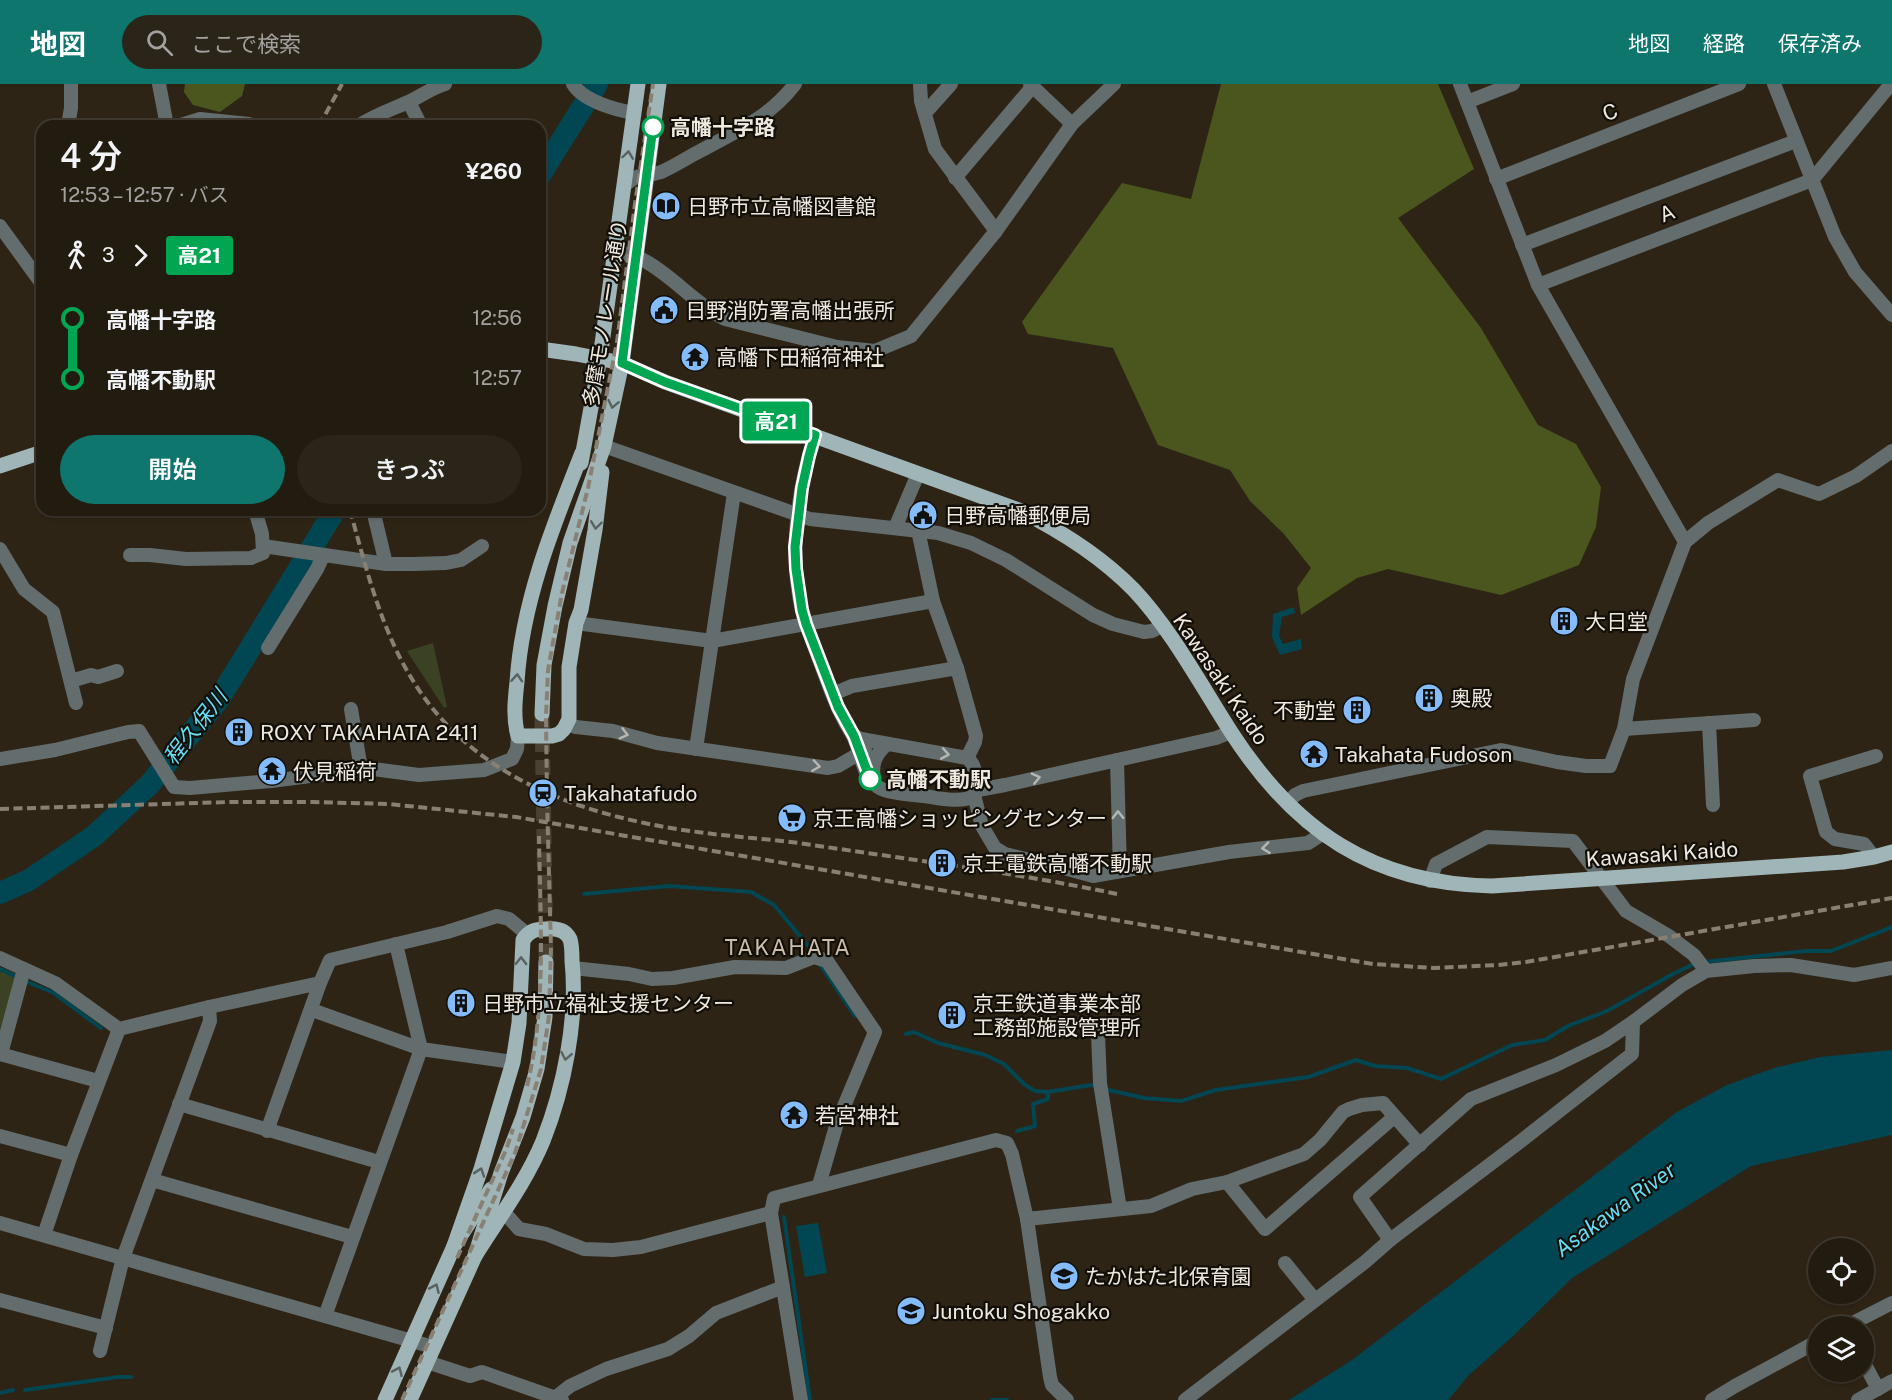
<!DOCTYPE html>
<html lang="ja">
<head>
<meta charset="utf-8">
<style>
	body { margin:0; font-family:"Public Sans","Noto Sans JP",sans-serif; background:#2a2419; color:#f1f3f6; height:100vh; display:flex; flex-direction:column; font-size:22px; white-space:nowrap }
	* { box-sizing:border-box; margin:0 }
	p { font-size:20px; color:#a2a19f }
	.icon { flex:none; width:33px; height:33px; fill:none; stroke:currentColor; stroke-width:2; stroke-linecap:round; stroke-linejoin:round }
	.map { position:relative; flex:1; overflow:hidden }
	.panel { position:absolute; left:36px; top:36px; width:510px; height:396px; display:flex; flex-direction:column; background:#221b10; border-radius:18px; box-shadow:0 2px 4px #0004,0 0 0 2px #3f3930 }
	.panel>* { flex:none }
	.badge { padding:0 12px; border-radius:4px; font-size:21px; line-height:39px }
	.controls { position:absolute; left:1808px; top:1154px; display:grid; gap:12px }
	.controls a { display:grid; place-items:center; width:66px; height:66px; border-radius:50%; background:#221b10; box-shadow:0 2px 4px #0004,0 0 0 2px #3f3930; font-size:30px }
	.map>.badge { position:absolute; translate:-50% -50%; box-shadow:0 0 0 3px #fff }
	.legs { display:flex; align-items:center; gap:9px; height:66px; padding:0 24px; font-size:20px }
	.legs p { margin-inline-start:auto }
	.summary { display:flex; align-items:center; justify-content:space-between; height:102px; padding:0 24px }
	h1 { font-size:33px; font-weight:600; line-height:45px }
	.primary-button { display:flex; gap:12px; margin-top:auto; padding:12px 24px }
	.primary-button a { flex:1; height:69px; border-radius:36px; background:#0f766e; color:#fff; font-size:24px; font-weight:600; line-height:69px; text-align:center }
	.primary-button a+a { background:#2a2419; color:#f1f3f6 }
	ul { padding:0 24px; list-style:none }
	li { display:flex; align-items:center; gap:21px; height:60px; font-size:22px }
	li i { display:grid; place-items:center; width:9px; height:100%; margin:0 8px; background:currentColor }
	li i::after { content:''; width:15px; height:15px; margin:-8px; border:4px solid; border-radius:50%; background:#221b10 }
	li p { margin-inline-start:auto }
	li:first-child i { background:linear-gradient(#0000 50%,currentColor 0) }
	li:last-child i { background:linear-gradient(currentColor 50%,#0000 0) }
	header { display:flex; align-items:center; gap:36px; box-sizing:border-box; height:84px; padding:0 30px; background:#0f766e; color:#fff }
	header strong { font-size:28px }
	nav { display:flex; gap:33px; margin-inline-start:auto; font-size:21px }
	.search { width:420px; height:54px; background:#2a2419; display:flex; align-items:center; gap:15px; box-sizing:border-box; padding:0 21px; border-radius:33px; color:#a2a19f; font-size:22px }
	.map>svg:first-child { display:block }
	.green { fill:#3a4223 }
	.forest { fill:#4a561e }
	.water { fill:#004753 }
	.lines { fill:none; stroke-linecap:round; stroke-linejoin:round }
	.stream { stroke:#004753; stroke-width:4 }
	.river { stroke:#004753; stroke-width:22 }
	.major-tunnel { stroke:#4b4133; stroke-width:15; stroke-dasharray:15 8; stroke-linecap:butt }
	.minor { stroke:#636d6e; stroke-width:14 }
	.major { stroke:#9fb5b8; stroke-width:15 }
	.rail { stroke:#898074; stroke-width:4; stroke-dasharray:9 4.5; stroke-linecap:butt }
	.oneway { stroke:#586260 }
	.oneway2 { stroke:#b6b7b2 }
	.line-1-casing { stroke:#fff; stroke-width:14 }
	.line-1 { stroke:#00a651; stroke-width:9 }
	.stop-1-dot { fill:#fff; stroke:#00a651; stroke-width:3 }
	.labels { text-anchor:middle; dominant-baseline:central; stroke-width:4.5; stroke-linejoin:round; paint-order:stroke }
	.street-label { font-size:21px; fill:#eee8df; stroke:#120e08 }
	.stop-label { font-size:21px; font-weight:bold; fill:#eee8df; stroke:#120e08; text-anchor:start }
	.poi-label { font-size:21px; fill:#eee8df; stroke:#120e08; text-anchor:start }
	.water-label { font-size:22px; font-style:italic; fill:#66dcf5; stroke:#120e08 }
	.neighbourhood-label { font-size:22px; letter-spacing:1.5px; fill:#cabdab; stroke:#120e08 }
</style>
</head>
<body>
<header>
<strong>地図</strong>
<div class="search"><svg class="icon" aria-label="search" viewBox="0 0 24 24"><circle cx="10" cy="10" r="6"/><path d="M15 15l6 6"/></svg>ここで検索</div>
<nav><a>地図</a><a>経路</a><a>保存済み</a></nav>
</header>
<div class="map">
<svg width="1892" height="1316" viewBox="0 0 1892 1316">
	<rect width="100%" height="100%" fill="#2e2415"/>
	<!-- green -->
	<g class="green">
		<path d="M433,559l14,64 -3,1 -37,-57z"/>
		<path d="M0,883l17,7 -17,66z"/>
	</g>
	<!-- forest -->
	<g class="forest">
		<path d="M185,0h60l-3,12 -22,16 -27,-7 -9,-13z"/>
		<path d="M1221,0h217l36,85 -76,49 83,110 57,97 38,19 25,43 -5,40 -17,38 -78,30 -113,-26 -31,9 -56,37 -4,-27 14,-20 -27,-34 -34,-33 -20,-31 -72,-25 -45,-97 -85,-14 -6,-12 100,-139 69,16z"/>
	</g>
	<!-- water -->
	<g class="water">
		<path d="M1294,523l1,6 -13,4 -3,19 4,8 18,-5 1,10 -22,6 -8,-18 1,-23z"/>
		<path d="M1892,966v85l-141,31 -179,112 -61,60 -42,37 -21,25h-159l63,-40 325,-248 50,-27 47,-17 46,-11z"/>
		<path d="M818,1139l9,50 -22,4 -9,-51z"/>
	</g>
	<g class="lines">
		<!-- stream -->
		<g class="stream">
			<path d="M584,810l85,-8 82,6 23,13 36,43"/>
			<path d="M1704,878l102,-11h25l61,-24"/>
			<path d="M821,882l34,50"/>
			<path d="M0,885l15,7"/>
			<path d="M27,898l25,10 49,36"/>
			<path d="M906,950l8,-2 24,11 47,12 19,9 20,20 11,7 13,1 43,-7 6,2"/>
			<path d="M1104,1005l40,9 37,3 35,-11 92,-13 48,-17 19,6 32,2 34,11 71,-34 33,-5 23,-14 39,-15 64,-36 25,-12"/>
			<path d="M1017,1047l18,-5 -2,-22 15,-5v-7"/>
			<path d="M784,1133l26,183"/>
			<path d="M25,1306l93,-13h13"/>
			<path d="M0,1309l13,-3"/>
			<path d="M992,1316h15"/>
		</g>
		<!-- river -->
		<g class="river">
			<path d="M540,91l57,-91"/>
			<path d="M0,809l29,-13 65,-44 56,-52 69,-85 116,-189"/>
		</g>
		<!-- major-tunnel -->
		<path class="major-tunnel" d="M542,630l4,248"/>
		<!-- minor -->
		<g class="minor">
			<path d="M159,0l8,42"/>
			<path d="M573,0c10,17 43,26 61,29"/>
			<path d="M920,0l1,17 14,48 61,82"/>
			<path d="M1030,0l42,40"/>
			<path d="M1774,0l61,153 20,35 37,43"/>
			<path d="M409,18l12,24"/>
			<path d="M1467,18l46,-18"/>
			<path d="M925,29l26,-29"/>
			<path d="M68,42l3,-18v-24"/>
			<path d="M178,42l22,-7 49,5"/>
			<path d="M358,42c15,-10 32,-16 48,-23 14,-6 25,-15 39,-19"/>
			<path d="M955,94l78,-92"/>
			<path d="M1496,95l243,-95"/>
			<path d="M624,102c15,-15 21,-8 37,-14 14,-6 27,-15 41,-22 35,-19 68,-33 93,-66"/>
			<path d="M0,142l42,58"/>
			<path d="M1522,161l274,-104"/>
			<path d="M614,167c11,3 22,4 31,10 29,16 50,43 80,58l112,28 38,4 36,-15 85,-105 76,-107 42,-40"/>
			<path d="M1538,201l274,-105 79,-96"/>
			<path d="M815,351c-18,56 -26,119 -13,176 4,15 10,29 15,43 9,23 16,47 28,68 2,4 5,8 7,12 9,16 9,41 26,53 10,7 40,8 53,10 18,3 54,10 46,-20 -3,-8 -3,-14 -10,-19l-106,-19 -7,-3"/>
			<path d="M604,362l206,73 128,14 33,10 35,17 87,55 20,9 31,8 8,-1 10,-5"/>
			<path d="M373,426l13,54"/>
			<path d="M895,444l23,-54"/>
			<path d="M918,446l15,71 24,67 19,68 -1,6 -8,16"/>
			<path d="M1685,458l23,-19 70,-43 41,14 37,-18 36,-25"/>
			<path d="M263,462l123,18h27l33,-1 15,-3 21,-14"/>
			<path d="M0,465l24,40 29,23 23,91"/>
			<path d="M130,471h20l36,4 65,-1 12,-5 -1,-19 -7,-24"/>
			<path d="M576,539l136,18 221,-40"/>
			<path d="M268,564l49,-79 6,-13"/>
			<path d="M71,597l20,-6 7,2 19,-6"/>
			<path d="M833,610l19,-8 105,-18"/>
			<path d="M351,625l10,60"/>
			<path d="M1709,639l4,82"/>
			<path d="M567,640l9,3 37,4 44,12 171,25 10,-2 27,-16"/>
			<path d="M1624,645l130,-9"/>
			<path d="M696,665l38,-256"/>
			<path d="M0,675l55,-9 73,-18 11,-1 35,56 16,1 81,-7 86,-11 16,-1 46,6 65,-5 28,-11 5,-10 1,-13"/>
			<path d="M1117,676l3,111"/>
			<path d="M874,695c-3,-16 2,-25 13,-35"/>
			<path d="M978,706l27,-5 211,-47 15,-6"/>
			<path d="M974,711l8,31 13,22 10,6 59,14 29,8 136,-24 79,-9 14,-9"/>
			<path d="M1287,719l8,-8 8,-4 198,-41 56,12 29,4h24l14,-37 9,-50 52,-137 -147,-257 -78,-201"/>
			<path d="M1874,773l-10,-13 -29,-5 -9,-7 -16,-56 66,-20"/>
			<path d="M1430,797l6,-17 51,-27 86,4 53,70 43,25 25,19 12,16"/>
			<path d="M0,874l55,25 64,46 90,-22 1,14 -87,237 -23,93"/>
			<path d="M573,884l56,6 23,5 21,-1 62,-11 51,1 28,-11 13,4 48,71 -38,91 -18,62"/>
			<path d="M209,923l111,-24 10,-23 117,-28 50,-16 12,3 18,15"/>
			<path d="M312,926l109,39 92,13"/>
			<path d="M1098,950l2,49 20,126"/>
			<path d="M0,970l98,27"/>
			<path d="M1,970l23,-85"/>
			<path d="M179,1020l200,58"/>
			<path d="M267,1047l53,-148"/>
			<path d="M0,1052l71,19"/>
			<path d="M152,1096l200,57"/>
			<path d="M1227,1098l38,47 129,-112"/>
			<path d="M503,1127l16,18 27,5 38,15 29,1 28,-3 130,-34"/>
			<path d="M1027,1135l124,-13 41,-17 35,-7 77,-28 16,-14 23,-28 6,-3 13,-4 21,-2 37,42"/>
			<path d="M0,1139l433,124"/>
			<path d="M44,1151l27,-80 48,-126"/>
			<path d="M1390,1156l-30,-43 111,-98 85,-34 49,-24 28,-19"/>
			<path d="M1285,1179l30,37"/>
			<path d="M0,1216l106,28"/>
			<path d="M325,1232l96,-267 -25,-105"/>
			<path d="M1847,1242l45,-23"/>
			<path d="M1863,1277l15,28"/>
			<path d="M427,1278l43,14 12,-4 80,28"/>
			<path d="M556,1313l14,-11 36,-17 62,-20 21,-13 27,-23 67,-26"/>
			<path d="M801,1316l-30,-187 3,-15 222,-58 11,3 5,11 15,65 23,158 2,8 15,15"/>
			<path d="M1185,1316l180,-138 25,-22 131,-99 111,-87 1,-32 49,-37 24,-14 48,-5 37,-1 63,10 38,-7"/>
			<path d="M1712,1316l23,-14 83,-45"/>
			<path d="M1858,1316l34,-19"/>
		</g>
		<!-- major -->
		<g class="major">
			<path d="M540,265l36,5 46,9 43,19 354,128c42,21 82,46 115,80 37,39 68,97 97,142 64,99 142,152 261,154l351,-24 31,-5 18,-5"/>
			<path d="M582,369c-29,73 -60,149 -65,229 -2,18 -4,36 1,54h34l7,-2 5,-5 5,-10v-52l7,-44 5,-13 14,-80 7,-58"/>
			<path d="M581,379l19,-105 38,-274"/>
			<path d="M0,382l42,-14"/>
			<path d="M542,630l2,-49 11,-59 15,-63 34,-97 18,-83 37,-279"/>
			<path d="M454,1162l27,-77 32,-107 6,-39 4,-83c6,-9 12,-11 23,-11 9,-1 19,0 24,10 2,6 2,15 2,22 6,58 -8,127 -29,180 -17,41 -45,78 -68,115"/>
			<path d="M385,1316l69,-154 37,-57"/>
			<path d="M410,1316l65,-144 26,-83 22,-56 14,-48 8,-52 1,-55"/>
		</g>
		<!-- rail -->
		<g class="rail">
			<path d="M319,42l23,-42"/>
			<path d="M350,426c20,73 38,148 89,206 66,76 170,105 266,117 31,4 63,6 94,10 106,16 213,29 318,51"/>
			<path d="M0,725l229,-7h84l75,2 128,13 785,135 72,12 61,4 64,-3 28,-3 366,-64"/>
			<path d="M527,1002c20,-82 13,-167 12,-250"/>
			<path d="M457,1174l49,-108 7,-21"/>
			<path d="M402,1316l113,-247 26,-84 8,-53 2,-68 -4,-148 -1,-84 2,-46 14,-77 26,-105 29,-146 18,-138 18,-120"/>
		</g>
	</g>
	<!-- one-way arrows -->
	<defs><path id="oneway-chevron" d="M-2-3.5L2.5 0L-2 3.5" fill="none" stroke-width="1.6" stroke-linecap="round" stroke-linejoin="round" transform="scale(1.5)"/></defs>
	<g class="oneway">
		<use href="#oneway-chevron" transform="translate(628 71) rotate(-82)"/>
		<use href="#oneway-chevron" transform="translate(613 320) rotate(102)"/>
		<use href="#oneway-chevron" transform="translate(596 441) rotate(97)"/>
		<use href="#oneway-chevron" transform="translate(517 594) rotate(-86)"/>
		<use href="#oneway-chevron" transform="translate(521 877) rotate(-89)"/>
		<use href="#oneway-chevron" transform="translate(566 972) rotate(101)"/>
		<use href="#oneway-chevron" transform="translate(480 1088) rotate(-71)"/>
		<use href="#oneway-chevron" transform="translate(435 1204) rotate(-66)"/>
		<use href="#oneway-chevron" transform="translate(398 1287) rotate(-66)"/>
	</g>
	<g class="oneway2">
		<use href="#oneway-chevron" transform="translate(624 650) rotate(15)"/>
		<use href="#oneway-chevron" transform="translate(945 670) rotate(10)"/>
		<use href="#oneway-chevron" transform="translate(816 682) rotate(8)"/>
		<use href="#oneway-chevron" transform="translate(1036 694) rotate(-13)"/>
		<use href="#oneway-chevron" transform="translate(1118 731) rotate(-91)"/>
		<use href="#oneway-chevron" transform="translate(1266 764) rotate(173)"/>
	</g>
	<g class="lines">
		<!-- line-1 casing -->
		<g class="line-1-casing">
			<path id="line-1" d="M653,43l-31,236 43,19 150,53 -6,21 -7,32 -7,59 1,22 6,41 4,14 32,83 16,29 16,43"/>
		</g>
		<!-- line-1 -->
		<use href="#line-1" class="line-1"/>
	</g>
	<!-- icons -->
	<defs>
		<g id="library-disc" transform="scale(1.5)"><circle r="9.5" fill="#84bcfb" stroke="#120e08"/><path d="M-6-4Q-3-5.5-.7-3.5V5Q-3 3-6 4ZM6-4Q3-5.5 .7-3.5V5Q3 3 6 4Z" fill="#111"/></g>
		<g id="civic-disc" transform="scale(1.5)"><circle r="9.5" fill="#84bcfb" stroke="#120e08"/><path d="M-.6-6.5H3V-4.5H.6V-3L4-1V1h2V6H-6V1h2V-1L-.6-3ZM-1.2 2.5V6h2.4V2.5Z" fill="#111"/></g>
		<g id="temple-disc" transform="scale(1.5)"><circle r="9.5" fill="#84bcfb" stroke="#120e08"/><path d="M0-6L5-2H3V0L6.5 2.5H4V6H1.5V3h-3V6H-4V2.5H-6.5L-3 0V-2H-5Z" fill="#111"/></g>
		<g id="building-disc" transform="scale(1.5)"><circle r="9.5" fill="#84bcfb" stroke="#120e08"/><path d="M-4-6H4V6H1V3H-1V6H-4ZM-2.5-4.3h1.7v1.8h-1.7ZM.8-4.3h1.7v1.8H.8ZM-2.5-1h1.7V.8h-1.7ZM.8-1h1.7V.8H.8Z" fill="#111"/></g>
		<g id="station-disc" transform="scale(1.5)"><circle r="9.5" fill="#84bcfb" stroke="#120e08"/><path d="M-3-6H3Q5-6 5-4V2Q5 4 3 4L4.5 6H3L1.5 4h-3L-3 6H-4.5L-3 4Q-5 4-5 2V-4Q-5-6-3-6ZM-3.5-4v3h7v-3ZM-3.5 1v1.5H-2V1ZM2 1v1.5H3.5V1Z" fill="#111"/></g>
		<g id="supermarket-disc" transform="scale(1.5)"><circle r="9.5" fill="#84bcfb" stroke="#120e08"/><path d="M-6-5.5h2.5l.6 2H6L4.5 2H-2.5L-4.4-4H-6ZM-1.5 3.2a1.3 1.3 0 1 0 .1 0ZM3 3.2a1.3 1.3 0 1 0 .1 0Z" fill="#111"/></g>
		<g id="school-disc" transform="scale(1.5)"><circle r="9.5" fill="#84bcfb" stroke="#120e08"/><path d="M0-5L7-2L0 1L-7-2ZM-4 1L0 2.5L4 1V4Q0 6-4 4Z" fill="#111"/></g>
	</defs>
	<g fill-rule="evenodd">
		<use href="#library-disc" x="666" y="122"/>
		<use href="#civic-disc" x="664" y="226"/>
		<use href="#temple-disc" x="695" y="273"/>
		<use href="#civic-disc" x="923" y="431"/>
		<use href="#building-disc" x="1564" y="537"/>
		<use href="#building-disc" x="1429" y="614"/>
		<use href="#building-disc" x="1357" y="626"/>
		<use href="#building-disc" x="239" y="648"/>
		<use href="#temple-disc" x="1314" y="670"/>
		<use href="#temple-disc" x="272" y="687"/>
		<use href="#station-disc" x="543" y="709"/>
		<use href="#supermarket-disc" x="792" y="734"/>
		<use href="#building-disc" x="942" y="779"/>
		<use href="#building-disc" x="461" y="919"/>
		<use href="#building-disc" x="952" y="931"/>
		<use href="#temple-disc" x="794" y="1031"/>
		<use href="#school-disc" x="1064" y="1192"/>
		<use href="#school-disc" x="911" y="1227"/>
	</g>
	<!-- markers -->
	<g class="stop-1-dot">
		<circle cx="653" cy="43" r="10"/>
		<circle cx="870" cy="695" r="10"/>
	</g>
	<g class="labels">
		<!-- street labels -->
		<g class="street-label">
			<text transform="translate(1610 28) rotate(-21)">C</text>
			<text transform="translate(1667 129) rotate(-21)">A</text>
			<text transform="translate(605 229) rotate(-81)">多摩モノレール通り</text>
			<text transform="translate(1221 595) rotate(56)">Kawasaki Kaido</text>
			<text transform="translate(1662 770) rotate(-4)">Kawasaki Kaido</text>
		</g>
		<!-- stop labels -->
		<g class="stop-label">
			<text x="670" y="43">高幡十字路</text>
			<text x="886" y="695">高幡不動駅</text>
		</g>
		<!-- poi labels -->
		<g class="poi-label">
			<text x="687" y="122">日野市立高幡図書館</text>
			<text x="685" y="226">日野消防署高幡出張所</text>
			<text x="716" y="273">高幡下田稲荷神社</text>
			<text x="944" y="431">日野高幡郵便局</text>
			<text x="1585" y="537">大日堂</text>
			<text x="1450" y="614">奥殿</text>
			<text x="1336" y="626" text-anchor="end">不動堂</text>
			<text x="260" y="648">ROXY TAKAHATA 2411</text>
			<text x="1335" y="670">Takahata Fudoson</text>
			<text x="293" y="687">伏見稲荷</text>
			<text x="564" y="709">Takahatafudo</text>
			<text x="813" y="734">京王高幡ショッピングセンター</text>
			<text x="963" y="779">京王電鉄高幡不動駅</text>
			<text x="482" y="919">日野市立福祉支援センター</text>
			<text x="973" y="919">京王鉄道事業本部<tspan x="973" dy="24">工務部施設管理所</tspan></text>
			<text x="815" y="1031">若宮神社</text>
			<text x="1085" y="1192">たかはた北保育園</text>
			<text x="932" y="1227">Juntoku Shogakko</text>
		</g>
		<!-- water labels -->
		<g class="water-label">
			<text transform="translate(195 643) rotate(-52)">程久保川</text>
			<text transform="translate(1615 1125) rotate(-36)">Asakawa River</text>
		</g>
		<!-- neighbourhood labels -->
		<g class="neighbourhood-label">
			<text x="788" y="863">TAKAHATA</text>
		</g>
	</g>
</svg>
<div class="controls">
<a><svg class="icon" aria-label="locate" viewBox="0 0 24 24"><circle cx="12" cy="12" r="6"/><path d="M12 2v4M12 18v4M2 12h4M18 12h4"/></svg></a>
<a><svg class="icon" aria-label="layers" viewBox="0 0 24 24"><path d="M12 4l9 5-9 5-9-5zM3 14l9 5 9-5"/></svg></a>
</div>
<b class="badge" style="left:776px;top:337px;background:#00a651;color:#fff">高21</b>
<section class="panel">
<div class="summary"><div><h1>4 分</h1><p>12:53 – 12:57 · バス</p></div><b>¥260</b></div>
<div class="legs"><svg class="icon" aria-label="walk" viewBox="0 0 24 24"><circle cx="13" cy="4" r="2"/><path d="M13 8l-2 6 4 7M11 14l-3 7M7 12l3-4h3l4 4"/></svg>3<svg class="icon" aria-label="forward" viewBox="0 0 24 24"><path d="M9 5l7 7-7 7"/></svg><b class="badge" style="background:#00a651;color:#fff">高21</b></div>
<ul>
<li><i style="color:#00a651"></i><b>高幡十字路</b><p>12:56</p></li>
<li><i style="color:#00a651"></i><b>高幡不動駅</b><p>12:57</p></li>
</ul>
<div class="primary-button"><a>開始</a><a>きっぷ</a></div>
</section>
</div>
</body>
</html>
